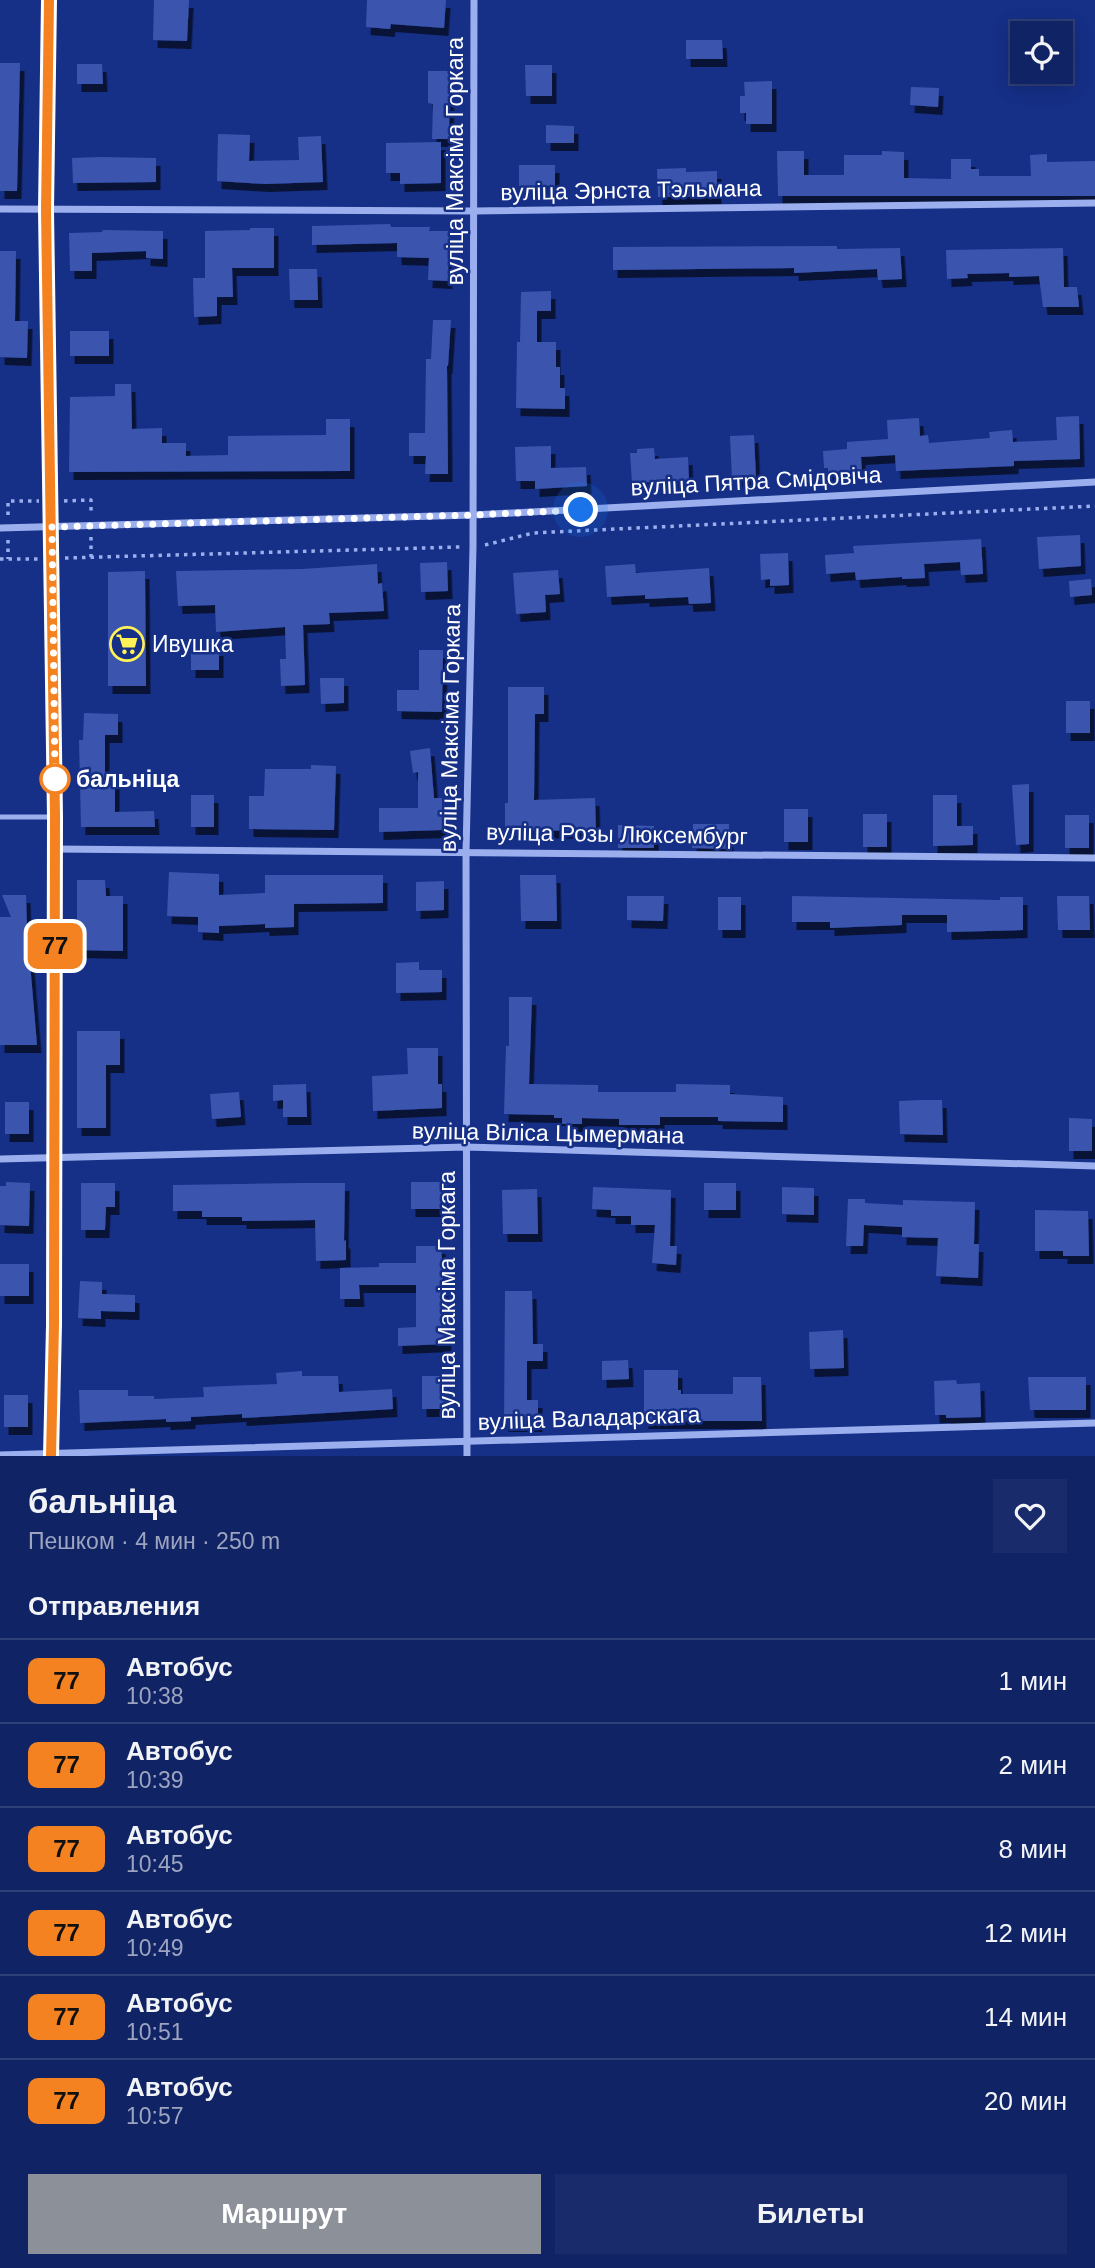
<!DOCTYPE html>
<html lang="ru">
<head>
<meta charset="utf-8">
<style>
	body { margin:0; font-family:Arial,sans-serif; background:#192b6b; color:#f1f3f6; height:100vh; display:flex; flex-direction:column; font-size:26px; white-space:nowrap }
	* { box-sizing:border-box; margin:0 }
	p { font-size:23px; color:#9ca4bf }
	.icon { flex:none; width:38px; height:38px; fill:none; stroke:currentColor; stroke-width:2; stroke-linecap:round; stroke-linejoin:round }
	.map { position:relative; height:1456px; overflow:hidden }
	.drawer { display:flex; flex-direction:column; background:#102365; flex:1 }
	.drawer>* { flex:none }
	.badge { padding:0 14px; border-radius:10px; font-size:24px; line-height:46px }
	.buttons { position:absolute; left:1010px; top:21px; display:grid; gap:14px }
	.buttons a { display:grid; place-items:center; width:63px; height:63px; border-radius:0px; background:#102365; box-shadow:0 4px 18px #0003,0 0 0 2px #304079; font-size:35px }
	.you { position:absolute; width:35px; height:35px; margin:-18px; border:5px solid #fff; border-radius:50%; background:#1a73e8; box-shadow:0 0 0 10px #1a73e833 }
	.map>.badge { position:absolute; translate:-50% -50%; box-shadow:0 0 0 4px #fff }
	h2 { padding:0 28px; font-size:26px; line-height:63px }
	.round { display:grid; place-items:center; flex:none; width:74px; height:74px; border-radius:0px; background:#192b6b }
	.summary { display:flex; align-items:center; justify-content:space-between; height:119px; padding:0 28px }
	h1 { font-size:33px; font-weight:700; line-height:52px }
	.cta { display:flex; gap:14px; margin-top:auto; padding:14px 28px }
	.cta a { flex:1; height:80px; border-radius:0px; background:#8c9099; color:#fff; font-size:28px; font-weight:700; line-height:80px; text-align:center }
	.cta a+a { background:#192b6b; color:#f1f3f6 }
	ul { padding:0; list-style:none }
	li { display:flex; align-items:center; gap:21px; height:84px; padding:0 28px; border-top:2px solid #304079 }
	li div { flex:1 }
	li b { display:block; font-size:26px }
	li em { font-style:normal }
	li .badge { min-width:77px; font-weight:700; text-align:center }
	.map>svg:first-child { display:block }
	.building { fill:#3a55af; filter:url(#shadow) }
	.lines { fill:none; stroke-linecap:round; stroke-linejoin:round }
	.path { stroke:#9bafee; stroke-width:3.5; stroke-dasharray:3.5 5; stroke-linecap:butt }
	.service { stroke:#9bafee; stroke-width:5 }
	.minor { stroke:#9bafee; stroke-width:7 }
	.line-casing { stroke:#fff; stroke-width:16 }
	.line { stroke:#f58220; stroke-width:10 }
	.walk { stroke:#fff; stroke-width:7; stroke-dasharray:0 12.6 }
	.stop-dot { fill:#fff; stroke:#f58220; stroke-width:3.5 }
	.labels { text-anchor:middle; dominant-baseline:central; stroke-width:5; stroke-linejoin:round; paint-order:stroke }
	.street-label { font-size:23px; fill:#fff; stroke:#162f87 }
	.poi-label { font-size:23px; fill:#fff; stroke:#162f87; text-anchor:start }
	.stop-label { font-size:23px; font-weight:bold; fill:#fff; stroke:#162f87; text-anchor:start }
</style>
</head>
<body>
<div class="map">
<svg width="1095" height="1456" viewBox="0 0 1095 1456">
	<defs>
		<filter id="shadow"><feDropShadow dx="4.5" dy="8" stdDeviation="0" flood-color="#0009"/></filter>
	</defs>
	<rect width="100%" height="100%" fill="#162f87"/>
	<!-- building -->
	<g class="building">
		<path d="M154,0h35l-2,41 -34,-1z"/>
		<path d="M367,0h79l-2,28 -53,-4 -1,5 -24,-2z"/>
		<path d="M686,40h36l1,19h-37z"/>
		<path d="M0,63h20l-3,128h-17z"/>
		<path d="M77,64h25l1,20h-26z"/>
		<path d="M525,65h27v31h-26z"/>
		<path d="M428,71h22l-1,68h-17l1,-35 -5,-1z"/>
		<path d="M772,81v43h-26v-11h-6v-17h5l-1,-14z"/>
		<path d="M911,87l28,1 -1,19 -28,-2z"/>
		<path d="M546,125l28,1v17h-28z"/>
		<path d="M218,134l32,1 -1,26 50,-1 -1,-23 23,-1 2,46 -58,2 -48,-3z"/>
		<path d="M441,142v41l-41,1v-11h-14v-30z"/>
		<path d="M777,151h27v24h40v-20h38v-4l22,1v26l47,1v-20h20v10h8v7h52l-1,-21 17,-1v8l48,-1v35h-317z"/>
		<path d="M100,157l56,1v24l-83,1 -1,-25z"/>
		<rect x="519" y="165" width="36" height="21"/>
		<path d="M686,168v4l31,-1v25l-59,1 -1,-28z"/>
		<path d="M390,224l1,3h39l-1,4h20l-1,50 -20,-1 1,-22 -32,-1v-14l-85,2v-19z"/>
		<path d="M250,228h24v40h-42l1,29h-16v19l-23,1 -1,-39h12v-47l45,-1z"/>
		<path d="M103,230l60,1v28l-17,-1v-7l-54,2v18h-22l-1,-38 33,-1z"/>
		<path d="M837,246v3l63,-1 2,31 -24,1 -1,-11 -83,4v-5l-181,2v-23z"/>
		<path d="M1063,248l1,39h13l2,20h-36l-4,-31 -30,1v-4l-42,1 1,4 -21,1 -1,-29z"/>
		<path d="M0,251h16l-1,70h13l-1,37 -27,-1z"/>
		<path d="M289,269h28l1,31h-28z"/>
		<path d="M551,291v20h-14v31h19v25h4v21h5v21l-49,-1 1,-66h3l1,-50z"/>
		<path d="M433,320h18l-3,46h-1l1,108h-23l1,-18h-17v-23h16l1,-74h5z"/>
		<rect x="70" y="331" width="39" height="25"/>
		<path d="M115,384h16l1,45 30,-1v15h24v13l42,-1v-19l98,-1v-16h24v52l-281,1 1,-75 45,-1z"/>
		<path d="M1079,416l1,43 -66,2v5l-118,5 -1,-16 -34,2 1,16 -34,1v-6h-4l-1,-17 24,-2v-7l41,-3 -1,-19 32,-2 1,18 8,-1 1,8 61,-5 -1,-6 23,-2 1,12 44,-2 -1,-23z"/>
		<path d="M754,435l2,43 -24,1 -2,-43z"/>
		<path d="M551,446v22l35,-1 1,19 -52,3v-8h-19l-1,-34z"/>
		<path d="M654,448l1,11 33,-2 1,23 -57,3 -2,-30h7v-4z"/>
		<path d="M1080,535l1,31 -42,3 -2,-32z"/>
		<path d="M981,539l2,35 -22,1 -1,-13 -36,2 1,14 -23,1v-2l-46,3 -1,-8 -29,2 -1,-19 29,-2 -1,-7z"/>
		<path d="M788,553l1,32 -19,1v-7l-9,1 -1,-26z"/>
		<path d="M447,562l1,29 -27,1 -1,-29z"/>
		<path d="M377,564l1,20 4,-1 2,28 -55,2 1,11 -27,1 2,60 -24,1 -1,-27h6l-1,-32 -69,5 -1,-27 -37,1 -2,-35 126,-2z"/>
		<path d="M635,564l1,9 73,-5 2,35 -22,1 -1,-7 -43,2v-4l-38,2 -2,-31z"/>
		<path d="M558,570l2,24 -15,1 1,17 -30,2 -3,-41z"/>
		<path d="M145,571l1,115h-38v-114z"/>
		<path d="M1091,579l1,16 -22,2 -1,-16z"/>
		<rect x="191" y="648" width="28" height="22"/>
		<path d="M419,650h24l-1,62 -45,-1v-21h22z"/>
		<path d="M320,678h24v25l-23,1z"/>
		<path d="M508,687h36v27h-9l-1,86 61,-2 1,33 -91,-1v-27h3z"/>
		<rect x="1066" y="701" width="24" height="32"/>
		<path d="M84,713l34,1v21h-13v45l10,-1v33l39,-1 1,16h-74l-2,-87h4z"/>
		<path d="M430,748l4,50h8v32l-63,2v-24h39v-36l-5,1 -3,-22z"/>
		<path d="M311,765l25,1 -2,64 -85,-1v-33h15l1,-27h46z"/>
		<path d="M1029,784v60l-13,1 -4,-60z"/>
		<rect x="191" y="795" width="23" height="32"/>
		<path d="M933,795h24v31h16v19l-40,1z"/>
		<rect x="784" y="809" width="24" height="33"/>
		<rect x="863" y="814" width="24" height="33"/>
		<rect x="1065" y="815" width="24" height="33"/>
		<path d="M693,824h36v25l-37,-1z"/>
		<path d="M618,825l36,1v22h-36z"/>
		<path d="M169,872l50,2v21l46,-2v-18h118v28l-89,1v23l-29,1v-4l-46,2v7l-21,-1v-15l-31,-1z"/>
		<path d="M520,875h36l1,46h-36z"/>
		<path d="M77,880h28l1,16h17v55l-46,-1z"/>
		<path d="M444,881v29l-28,1v-29z"/>
		<path d="M2,895h24l1,33 10,117h-37v-128h11z"/>
		<path d="M627,896h37l-1,25 -36,-1z"/>
		<path d="M792,896l208,4v-3h23v33l-76,2v-17h-45v10l-72,3v-6h-38z"/>
		<path d="M1057,896h32l1,34h-32z"/>
		<rect x="718" y="897" width="23" height="33"/>
		<path d="M419,962v8h23v22l-46,1v-30z"/>
		<path d="M509,997h23l-3,87 69,1v7h78v-8l54,1v9l53,3v25l-65,-1v-4h-58v8h-41v-6l-37,-1v6h-20v-6h-8v-3l-50,-1 2,-68h3z"/>
		<path d="M77,1031h43v34h-14v63h-29z"/>
		<path d="M407,1048h31v36h4v24l-69,3 -1,-35 36,-2z"/>
		<path d="M306,1084l1,33h-24v-17l-10,1v-16z"/>
		<path d="M239,1092l2,25 -29,2 -2,-25z"/>
		<path d="M921,1100h21l1,35 -43,-1 -1,-33z"/>
		<rect x="5" y="1102" width="24" height="32"/>
		<path d="M1069,1118l23,1v32h-23z"/>
		<path d="M6,1182l24,1 -1,43 -29,-1v-39h6z"/>
		<rect x="411" y="1182" width="36" height="27"/>
		<path d="M81,1183h34v24h-9l-1,23h-24z"/>
		<path d="M301,1183h44l-1,58 2,-1v20l-30,1 -1,-41 -73,1v-4h-40v-6h-29v-26z"/>
		<rect x="704" y="1183" width="32" height="27"/>
		<path d="M593,1187l78,3 -1,56h7l-1,19 -24,-2 3,-38h-24v-9h-20v-6l-19,-1z"/>
		<path d="M782,1187l32,1v27l-32,-1z"/>
		<path d="M537,1189l1,45h-35l-1,-44z"/>
		<path d="M848,1199h17v4l38,2v-5l72,2 -1,42h5l-1,34 -42,-2 2,-38 -36,-1v-10l-38,-2 -1,21h-17z"/>
		<path d="M1035,1210l53,1 1,45h-26v-5h-28z"/>
		<path d="M416,1246h25l6,98 -49,2v-18l18,-1v-42h-57l1,14h-20v-31l39,-1v-4h37z"/>
		<rect x="0" y="1264" width="29" height="32"/>
		<path d="M80,1281l22,1v12l33,1v17l-34,-1v8l-23,-1z"/>
		<path d="M505,1291h27l1,53h10v17h-16v39h11v24h-34z"/>
		<path d="M843,1330l1,38 -34,1 -1,-37z"/>
		<path d="M628,1360l1,19 -27,1v-19z"/>
		<path d="M644,1370h34v20h3v4h52v-17h28l1,44h-118z"/>
		<path d="M302,1371v5h36l1,16 53,-3 1,20 -151,9v-4l-51,3v4l-25,1v-3l-86,4 -1,-33h49v6h26v3l50,-2 -1,-10 74,-3 -1,-11z"/>
		<rect x="422" y="1376" width="23" height="33"/>
		<path d="M1028,1377h58v33h-56z"/>
		<path d="M956,1380l1,4 23,-1 1,34 -35,1v-3h-11l-1,-34z"/>
		<rect x="4" y="1395" width="24" height="32"/>
	</g>
	<g class="lines">
		<!-- path -->
		<g class="path">
			<path d="M64,501l27,-1v11"/>
			<path d="M8,515v-14h31"/>
			<path d="M91,537v20"/>
			<path d="M8,540v19"/>
			<path d="M485,545l48,-12 562,-27"/>
			<path d="M65,558l395,-11"/>
			<path d="M0,559h40"/>
		</g>
		<!-- service -->
		<path class="service" d="M0,817h55"/>
		<!-- minor -->
		<g class="minor">
			<path d="M49,0l-3,210 9,607 -1,508 -3,131"/>
			<path d="M0,209l475,2 620,-8"/>
			<path d="M0,528l473,-13 622,-33"/>
			<path d="M55,849l1040,9"/>
			<path d="M0,1159l466,-12 629,19"/>
			<path d="M0,1455l1095,-32"/>
			<path d="M467,1456l-1,-604 7,-305 1,-547"/>
		</g>
	</g>
	<g class="lines">
		<!-- line casing -->
		<g class="line-casing">
			<path id="line" d="M49,0l-3,210 9,607 -1,508 -3,131"/>
		</g>
		<!-- line -->
		<use href="#line" class="line"/>
		<!-- walk -->
		<path class="walk" d="M55,779l-3,-252 421,-12 108,-5"/>
	</g>
	<!-- icons -->
	<defs>
		<g id="supermarket-ring" transform="scale(1.75)"><circle r="9.5" fill="#162f87" stroke="#fff258" stroke-width="1.5"/><path d="M-6-5.5h2.5l.6 2H6L4.5 2H-2.5L-4.4-4H-6ZM-1.5 3.2a1.3 1.3 0 1 0 .1 0ZM3 3.2a1.3 1.3 0 1 0 .1 0Z" fill="#fff258"/></g>
	</defs>
	<g fill-rule="evenodd">
		<use href="#supermarket-ring" x="127" y="644"/>
	</g>
	<!-- markers -->
	<circle class="stop-dot" cx="55" cy="779" r="14"/>
	<g class="labels">
		<!-- street labels -->
		<g class="street-label">
			<text transform="translate(455 161) rotate(-90)">вуліца Максіма Горкага</text>
			<text transform="translate(631 190) rotate(-1)">вуліца Эрнста Тэльмана</text>
			<text transform="translate(756 481) rotate(-3)">вуліца Пятра Смідовіча</text>
			<text transform="translate(450 728) rotate(-89)">вуліца Максіма Горкага</text>
			<text transform="translate(617 834) rotate(1)">вуліца Розы Люксембург</text>
			<text transform="translate(548 1133) rotate(1)">вуліца Віліса Цымермана</text>
			<text transform="translate(447 1295) rotate(-90)">вуліца Максіма Горкага</text>
			<text transform="translate(589 1418) rotate(-2)">вуліца Валадарскага</text>
		</g>
		<!-- poi labels -->
		<g class="poi-label">
			<text x="152" y="644">Ивушка</text>
		</g>
		<!-- stop labels -->
		<g class="stop-label">
			<text x="76" y="779">бальніца</text>
		</g>
	</g>
</svg>
<div class="buttons">
<a><svg class="icon" aria-label="locate" viewBox="0 0 24 24"><circle cx="12" cy="12" r="6"/><path d="M12 2v4M12 18v4M2 12h4M18 12h4"/></svg></a>
</div>
<div class="you" style="left:581px;top:510px"></div>
<b class="badge" style="left:55px;top:946px;background:#f58220;color:#111">77</b>
</div>
<section class="drawer">
<div class="summary"><div><h1>бальніца</h1><p>Пешком · 4 мин · 250 m</p></div><a class="round"><svg class="icon" aria-label="heart" viewBox="0 0 24 24"><path d="M12 20l-8-8c-3-5 5-10 8-4 3-6 11-1 8 4z"/></svg></a></div>
<h2>Отправления</h2>
<ul>
<li><span class="badge" style="background:#f58220;color:#111">77</span><div><b>Автобус</b><p>10:38</p></div><em>1 мин</em></li>
<li><span class="badge" style="background:#f58220;color:#111">77</span><div><b>Автобус</b><p>10:39</p></div><em>2 мин</em></li>
<li><span class="badge" style="background:#f58220;color:#111">77</span><div><b>Автобус</b><p>10:45</p></div><em>8 мин</em></li>
<li><span class="badge" style="background:#f58220;color:#111">77</span><div><b>Автобус</b><p>10:49</p></div><em>12 мин</em></li>
<li><span class="badge" style="background:#f58220;color:#111">77</span><div><b>Автобус</b><p>10:51</p></div><em>14 мин</em></li>
<li><span class="badge" style="background:#f58220;color:#111">77</span><div><b>Автобус</b><p>10:57</p></div><em>20 мин</em></li>
</ul>
<div class="cta"><a>Маршрут</a><a>Билеты</a></div>
</section>
</body>
</html>
